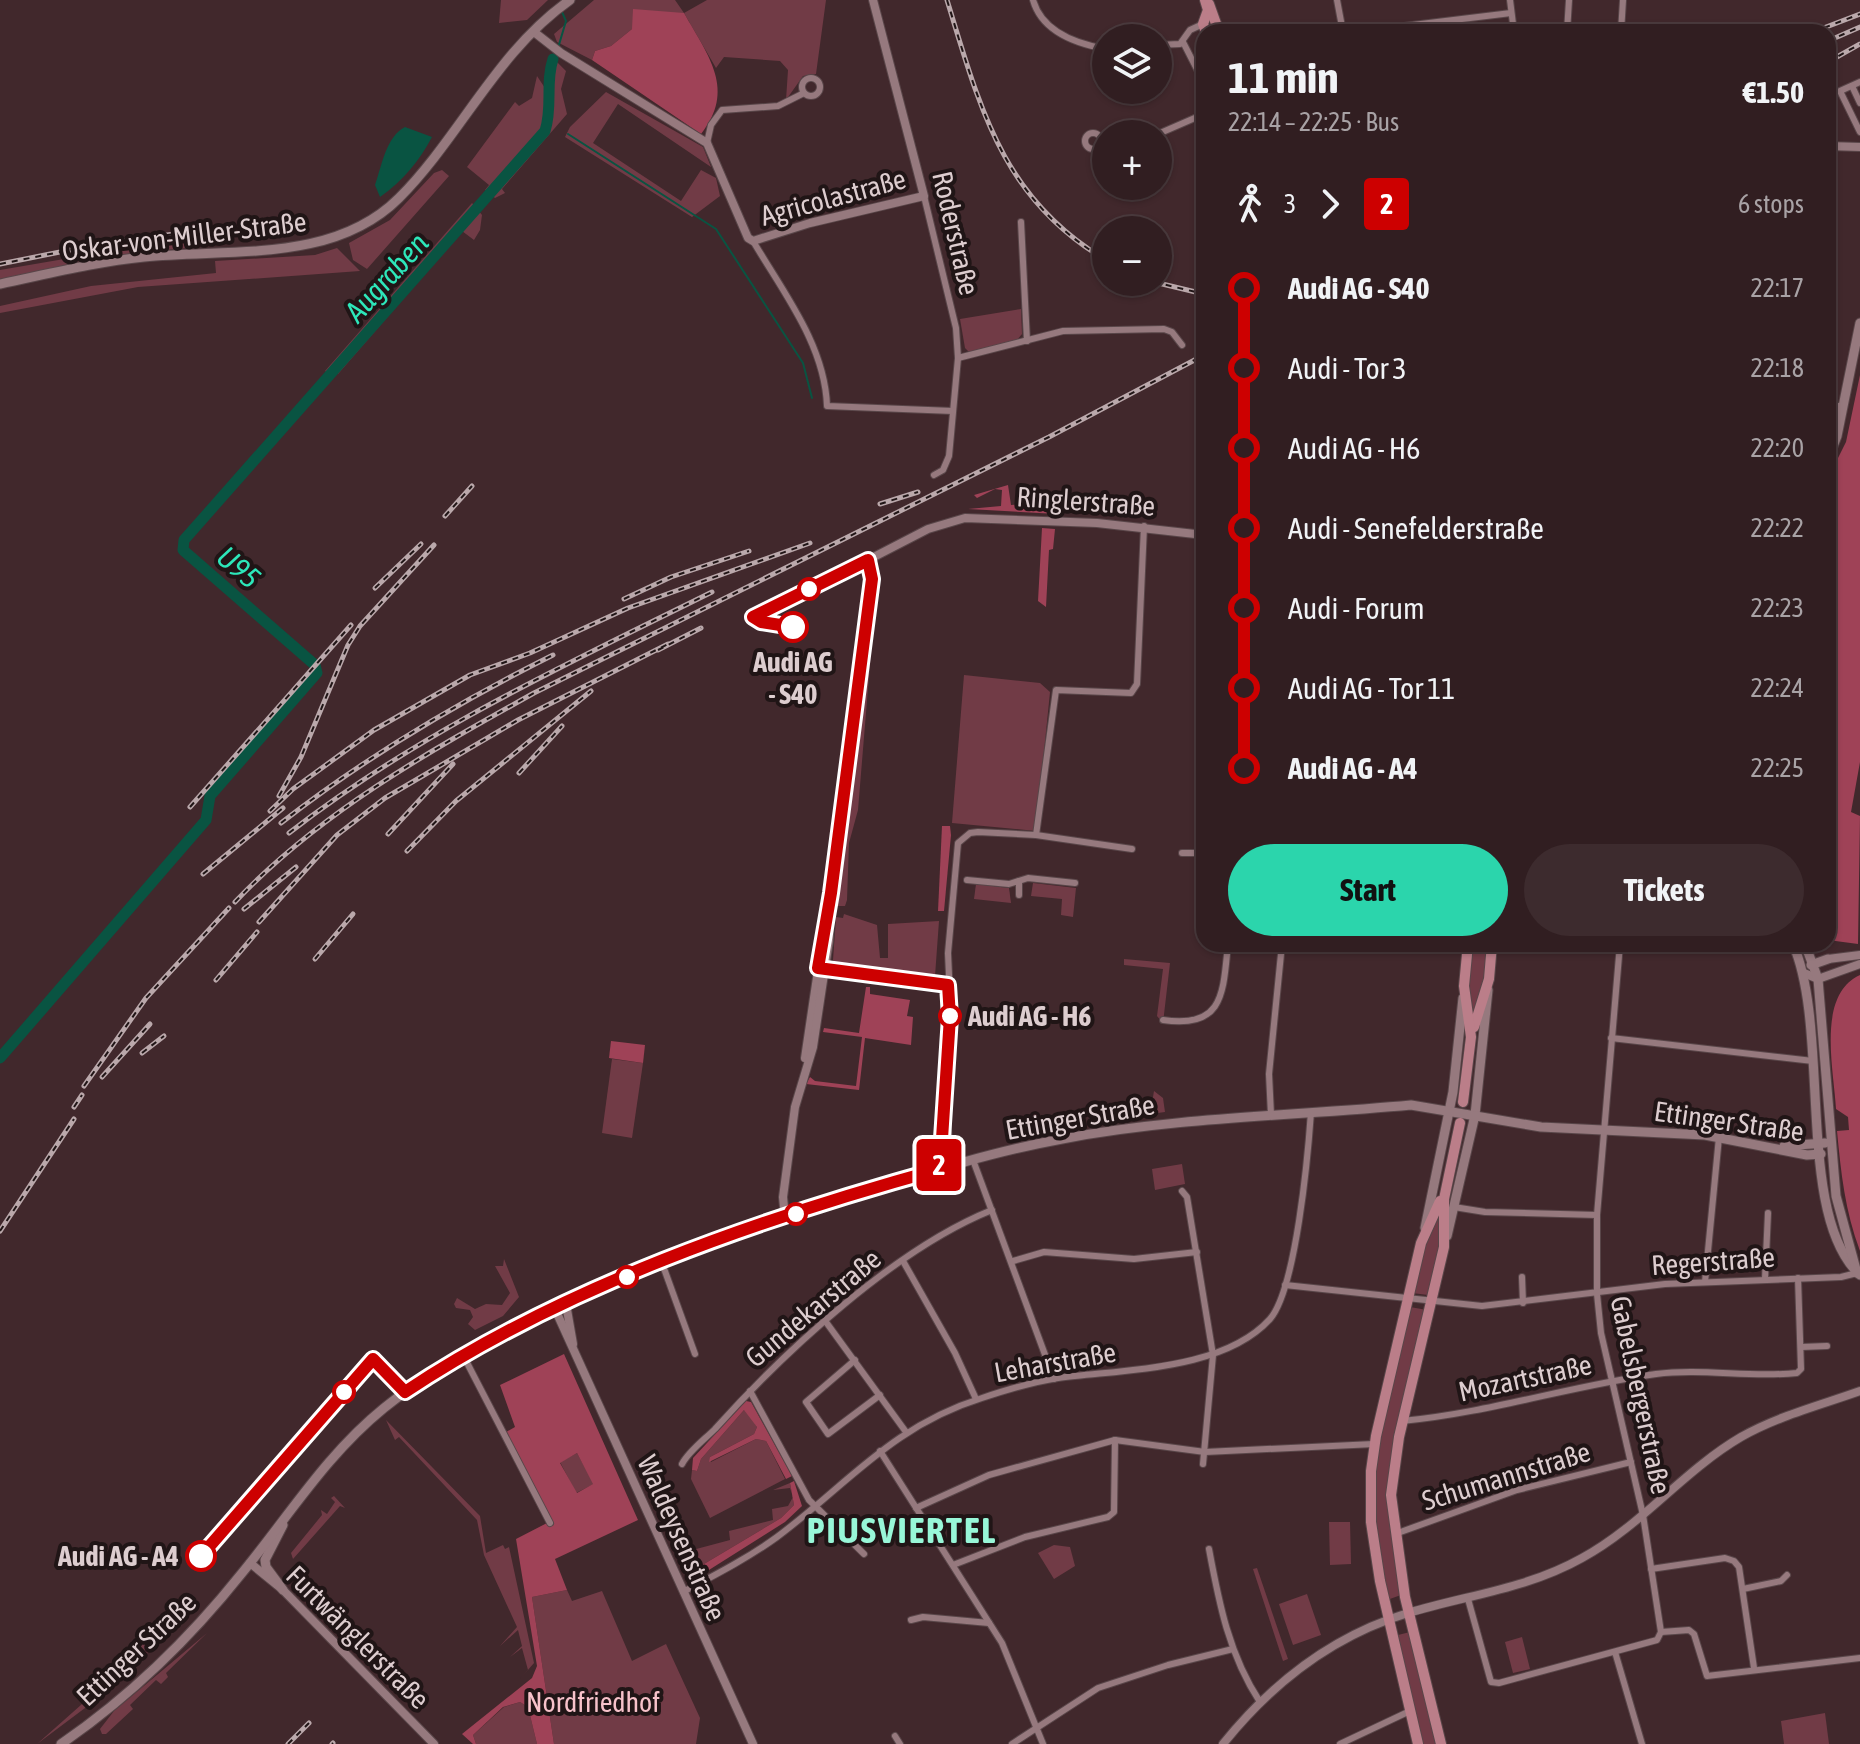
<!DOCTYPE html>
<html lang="en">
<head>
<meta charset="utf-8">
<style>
	body { margin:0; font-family:"Asap Condensed",sans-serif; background:#3d2b2e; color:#f1f3f6; height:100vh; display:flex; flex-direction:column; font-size:30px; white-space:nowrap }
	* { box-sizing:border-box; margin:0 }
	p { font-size:26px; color:#a8a2a5 }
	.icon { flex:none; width:44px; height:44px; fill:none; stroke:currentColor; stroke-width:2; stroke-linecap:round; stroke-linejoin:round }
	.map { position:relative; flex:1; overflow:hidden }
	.details { position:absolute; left:1196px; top:24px; width:640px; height:928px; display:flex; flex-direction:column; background:#311e21; border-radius:24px; box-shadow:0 2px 6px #0004,0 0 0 2px #4c3c3f }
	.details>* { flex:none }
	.badge { padding:0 16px; border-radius:6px; font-size:28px; line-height:52px }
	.tools { position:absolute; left:1092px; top:24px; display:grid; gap:16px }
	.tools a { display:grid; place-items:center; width:80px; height:80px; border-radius:50%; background:#311e21; box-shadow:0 2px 6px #0004,0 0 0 2px #4c3c3f; font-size:40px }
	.map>.badge { position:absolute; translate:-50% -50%; box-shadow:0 0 0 4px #fff }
	.legs { display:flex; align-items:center; gap:12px; height:88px; padding:0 32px; font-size:26px }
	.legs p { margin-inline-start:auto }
	.summary { display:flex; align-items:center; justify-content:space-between; height:136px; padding:0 32px }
	h1 { font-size:44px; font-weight:700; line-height:60px }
	.primary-button { display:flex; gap:16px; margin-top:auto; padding:16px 32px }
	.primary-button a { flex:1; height:92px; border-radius:48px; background:#2bd5ac; color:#111; font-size:32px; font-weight:700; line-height:92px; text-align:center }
	.primary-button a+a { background:#3d2b2e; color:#f1f3f6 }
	ul { padding:0 32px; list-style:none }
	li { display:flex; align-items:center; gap:28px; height:80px; font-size:30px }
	li i { display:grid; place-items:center; width:12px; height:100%; margin:0 10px; background:currentColor }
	li i::after { content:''; width:20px; height:20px; margin:-10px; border:6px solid; border-radius:50%; background:#311e21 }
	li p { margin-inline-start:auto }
	li:first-child i { background:linear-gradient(#0000 50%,currentColor 0) }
	li:last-child i { background:linear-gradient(currentColor 50%,#0000 0) }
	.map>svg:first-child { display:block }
	.green { fill:#713b46 }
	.forest { fill:#9f4257; fill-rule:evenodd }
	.water { fill:#095442 }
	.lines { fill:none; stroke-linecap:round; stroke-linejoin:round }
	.stream { stroke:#095442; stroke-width:2 }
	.river { stroke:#095442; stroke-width:11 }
	.minor-casing { stroke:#594649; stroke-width:8 }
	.tertiary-casing { stroke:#594649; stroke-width:10 }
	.secondary-casing { stroke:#594649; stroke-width:11 }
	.primary-casing { stroke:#594649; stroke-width:12 }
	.minor { stroke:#96797e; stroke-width:6 }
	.tertiary { stroke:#96797e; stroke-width:8 }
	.secondary { stroke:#96797e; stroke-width:9 }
	.primary { stroke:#bb7e89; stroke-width:10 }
	.rail-casing { stroke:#baa8ab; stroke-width:5 }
	.rail { stroke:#201516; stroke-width:2; stroke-dasharray:6; stroke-linecap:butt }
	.line-1-casing { stroke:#fff; stroke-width:18 }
	.line-1 { stroke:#cd0000; stroke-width:12 }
	.stop-1-dot { fill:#fff; stroke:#cd0000; stroke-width:4 }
	.labels { text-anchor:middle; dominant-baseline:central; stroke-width:8; stroke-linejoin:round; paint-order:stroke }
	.street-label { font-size:28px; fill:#ddcdcf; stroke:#201516 }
	.stop-label { font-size:28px; font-weight:bold; fill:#ddcdcf; stroke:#201516 }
	.park-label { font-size:28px; fill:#f7c2ca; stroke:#201516 }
	.water-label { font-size:30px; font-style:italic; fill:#2de7ba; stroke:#201516 }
	.district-label { font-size:36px; font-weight:bold; letter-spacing:2px; fill:#98f7d8; stroke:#201516 }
</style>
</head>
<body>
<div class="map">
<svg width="1860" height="1744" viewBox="0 0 1860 1744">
	<rect width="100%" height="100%" fill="#41282c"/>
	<!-- green -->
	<g class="green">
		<path d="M501,0h47l-21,20 -28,3z"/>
		<path d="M594,0h81l9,13 23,-13h119l-10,74 -13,2 -17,24 2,-30 -8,-9 -56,-4 -8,11 -32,-55 -52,16 -21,17 -16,5 -3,9 -35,-18 -3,-8z"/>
		<path d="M555,60l11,11 -5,18 6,25 -65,75 3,4 -10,5 -10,-8 4,-5 -22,-18 48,-65 4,4 13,-8 5,-22 14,21 -2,-22z"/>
		<path d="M606,92l97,55 8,20 -93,-63 -25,39 88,58 20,-31 15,8 4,18 -28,21 -127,-80 5,-10z"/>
		<path d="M442,170l7,6 -82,93 -14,-9 -4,-17 41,-23 44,-47z"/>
		<path d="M472,203l10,12 -2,15 -6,10 -12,-9 -124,143 -4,-3 -4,4 -5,-4z"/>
		<path d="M204,235l1,3 12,-2 -7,10 -78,7 -132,26v-9z"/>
		<path d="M337,248l23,23 -222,16 -138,26v-7l91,-20 125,-13 -1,-12 100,-6z"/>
		<path d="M1021,309l1,25 -5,6 -48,12 -4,-4 -5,-29z"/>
		<path d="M871,652l-13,158 -9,33 -2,57 -2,6h-8z"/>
		<path d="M964,675l76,8 10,9 -14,139 -84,-8z"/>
		<path d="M1033,883l43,5 -3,29 -12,-2 1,-16 -31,-3z"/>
		<path d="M976,884l33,4 2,15 -37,-4z"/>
		<path d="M844,914l33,11 3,33h8v-34l51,-3 -4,55 -98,-12 -4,-4 3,-43 7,1z"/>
		<path d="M1471,944h17l-4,39 -11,32 -5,-29z"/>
		<path d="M1124,959l46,4 -7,60 -6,-7 6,-47 -39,-4z"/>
		<path d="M612,1059l31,4 -11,75 -30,-5z"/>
		<path d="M1154,1091l9,7 2,14 -58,8c5,-22 28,-19 45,-17z"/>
		<path d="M1182,1164l3,20 -30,6 -3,-21z"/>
		<path d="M1439,1214v33l-11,48 -16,-2 11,-45z"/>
		<path d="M504,1259l15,38 -16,19 -28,14 -7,-6 5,-7 -3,-7 -14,-2 -2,-4 3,-6 18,11 11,-5 16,1 8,-12 -15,-27h8z"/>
		<path d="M1410,1307l17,3 -38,179v32l12,74 -14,5c-6,-37 -14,-73 -13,-111 0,-61 22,-123 36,-182z"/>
		<path d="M744,1410l5,1 8,16 -3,7 -44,23 1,5 45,-23 10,2 19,38 -75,39 -19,-39 1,-9 5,1 4,-12z"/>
		<path d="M386,1420l94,96 6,37 17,-8 2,4 4,-2 25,116 -14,16 8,-9 -6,-22 -12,9 12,-11 -4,-16 -18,16 17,-19 -33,-72 -7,-35 -78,-83 -4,3z"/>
		<path d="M577,1453l17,31 -18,9 -16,-31z"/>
		<path d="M790,1483l4,22 -13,13 -77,46 -14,-3 -5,-9 45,-12 -1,-9 44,-11 -1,-11 16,-3 5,-9 -3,-9 -17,2z"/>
		<path d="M334,1496l11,12 -5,-2 -47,53 -2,-6 31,-38 -1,-5 6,4 8,-12 -4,-4z"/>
		<path d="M1329,1522h21l1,42 -21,1z"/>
		<path d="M1054,1545l16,2 5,19 -21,13 -16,-26z"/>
		<path d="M1257,1568l31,91 -5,2 -30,-92z"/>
		<path d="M567,1590l5,11 30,-10 30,70 34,-17 34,74 -4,26h-142l-22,-147z"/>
		<path d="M1307,1594l14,41 -28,10 -14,-41z"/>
		<path d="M164,1618l6,13 -57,56 -76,57 80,-71 -5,-5 2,-2 10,8 17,-19 -3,-7 12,-10 6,4 4,-4 -7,-6z"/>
		<path d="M1410,1632l29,112h-16l-29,-108z"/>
		<path d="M207,1633l-41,40 2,4 -7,7 -5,-4 -26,25 3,4 -27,25h-4l-2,-5 14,-18z"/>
		<path d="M1522,1637l8,32 -17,4 -8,-31z"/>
		<path d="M520,1702l8,5 9,37h-61l-3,-9 31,-28z"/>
		<path d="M1825,1713l4,31h-45l-3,-23z"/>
	</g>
	<!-- forest -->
	<g class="forest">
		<path d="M633,9l51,4c25,44 52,77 17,121l-109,-74 3,-9 16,-5 21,-17z"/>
		<path d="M1860,375v387l-9,50 9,4 -2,128 -30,-4v-462l18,-36z"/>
		<path d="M1008,485l3,20 17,-1v6l28,-1 1,5 -89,-5 33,-3 1,-16 -7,-1 -18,9 -3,-3z"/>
		<path d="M1042,528l13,1 -2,20 -4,1 -3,57 -8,-6z"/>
		<path d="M942,826h8l1,9 -7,76h-6z"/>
		<path d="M1860,975v276c-15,-40 -19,-78 -23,-120l12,-1 -1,-13 -12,-8c-2,-39 -20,-114 24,-134z"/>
		<path d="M866,987h4v7l40,6 -3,16 6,1 -2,28 -46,-7 -6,52 -53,-6 4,-7 5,4 41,5 6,-49 -39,-5 1,-4 35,5z"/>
		<path d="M611,1041l34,4 -2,18 -34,-5z"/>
		<path d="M564,1354l74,166 -83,39 12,31 -35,7 22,147h-17l-9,-37 -8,-5 -17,5 -30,28 3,9h-3l-11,-10 70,-56 5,-12 -21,-127 31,-16 -46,-88 14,-8 -15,-42zM577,1453l16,31 -16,9 -17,-30z"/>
		<path d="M746,1401l5,1 41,74 -6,3 -20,-38 -10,-2 -47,23 1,-5 44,-23 3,-7 -13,-17 -43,49 -4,12 -5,-1 1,-12z"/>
		<path d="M794,1481l8,25 -17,16 -84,53 -17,-4 -7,-17 8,-1 6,8 13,3 77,-46 13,-13 -4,-22z"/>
	</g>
	<!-- water -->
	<path class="water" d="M405,127l27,10c-12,23 -30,45 -52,60l-5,-12c7,-20 11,-48 30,-58z"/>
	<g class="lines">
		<!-- stream -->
		<g class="stream">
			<path d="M558,48l8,-27 -4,-9"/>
			<path d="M568,134l148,95 87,134 9,35"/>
			<path d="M489,193c18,-20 52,-46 59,-72 6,-26 -4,-41 8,-67"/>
			<path d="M326,375l150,-168"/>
		</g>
		<!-- river -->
		<path class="river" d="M0,1058l206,-238 4,-24 107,-123 -2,-8 -132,-115 1,-10 361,-409c8,-25 0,-48 8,-72"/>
		<!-- minor casing -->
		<g class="minor-casing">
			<g id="minor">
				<path d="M1033,0c9,32 44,44 73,49"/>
				<path d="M1337,0l6,32"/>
				<path d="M1510,0l4,32"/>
				<path d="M1355,32l156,-19"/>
				<path d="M1567,32l2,-32"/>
				<path d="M1621,32l2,-32"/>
				<path d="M1183,42l21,41"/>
				<path d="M1158,45l22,-1 10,-14 13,-6"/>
				<circle cx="811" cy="87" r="9"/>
				<path d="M1860,82l-20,9 20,41"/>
				<path d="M1852,86l8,17"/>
				<circle cx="1093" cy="141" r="8"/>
				<path d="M1158,134l46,-20"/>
				<path d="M707,143l4,-18 11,-15 56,-4 26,-13"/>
				<path d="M924,196l32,132 2,30 -9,98 -6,14 -9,5"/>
				<path d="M1021,222l6,119"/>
				<path d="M753,241c30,51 72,104 74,165l126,5"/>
				<path d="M958,358l105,-27 101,-2 8,3 10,13"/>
				<path d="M1828,404l15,3"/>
				<path d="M798,595l70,-35"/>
				<path d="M1036,835l20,-145 75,3 6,-9 7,-158"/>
				<path d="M1182,853h22"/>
				<path d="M967,880l42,4 19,-6 47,5"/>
				<path d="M1019,881v14"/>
				<path d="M1620,944l-23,271v79l4,39 42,182 18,117"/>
				<path d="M820,969l128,16"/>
				<path d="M1163,1020c61,9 60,-27 65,-76"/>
				<path d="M1611,1038l202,23"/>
				<path d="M946,1104l5,62"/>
				<path d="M1271,1115l-2,-41 13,-130"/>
				<path d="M973,1160l81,219"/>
				<path d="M940,1169l10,-172 -2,-44 10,-110 12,-10 8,-1 58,3 96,14"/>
				<path d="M1182,1191l5,6 26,158 -10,109"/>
				<path d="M1454,1207l31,5 112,3"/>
				<path d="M903,1261l52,92 21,46"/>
				<path d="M1013,1261l31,-9 90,7 63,-7"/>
				<path d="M662,1263l33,91"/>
				<path d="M1522,1277l1,26"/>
				<path d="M1765,1279l3,-66"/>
				<path d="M1705,1282l14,-145"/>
				<path d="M1285,1285l197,21 183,-22 176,-7 16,-4"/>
				<path d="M826,1322l80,110"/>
				<path d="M1801,1347l26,-1"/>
				<path d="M463,1355l87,168"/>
				<path d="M855,1360l-49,42 22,32 52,-39"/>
				<path d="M750,1391l59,109 55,54"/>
				<path d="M1402,1421c86,-8 168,-35 254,-47 46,-6 95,4 141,-1l4,-4 -3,-91"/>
				<path d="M880,1451l122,192 41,101"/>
				<path d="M682,1464c7,-13 22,-24 33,-35 70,-78 180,-180 277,-219"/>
				<path d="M916,1508l73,-33 126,-35 90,12 169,-8"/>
				<path d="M1395,1534l122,-44 114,-28"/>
				<path d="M1209,1549c10,54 20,106 51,153"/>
				<path d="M953,1565l72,-28 83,-20 6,-5 1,-72"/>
				<path d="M1651,1569l74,-11 9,3 5,6 15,101"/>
				<path d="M1743,1589l38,-8 6,-6"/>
				<path d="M683,1592c32,-17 65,-34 94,-55 71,-53 115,-111 205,-139 24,-8 50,-16 76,-20 65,-9 165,-7 212,-59 26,-30 38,-164 41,-207"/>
				<path d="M1468,1599l23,83 8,1 158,-43 4,-8"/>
				<path d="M911,1620l12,-3 66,6"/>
				<path d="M1661,1632l28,-2 5,4 13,42 153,-18"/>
				<path d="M1615,1652l27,92"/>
				<path d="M895,1736l5,8"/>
				<path d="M1012,1744l86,-56 70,-23 65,-16"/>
				<path d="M1340,1744l70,-33"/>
			</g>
		</g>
		<!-- tertiary casing -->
		<g class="tertiary-casing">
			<g id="tertiary">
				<path d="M534,32l27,21 146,90 41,95 5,3 57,-18 114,-27 -51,-196"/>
				<path d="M1828,146l32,1"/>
				<path d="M1828,959l32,-4"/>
				<path d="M1804,973l14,6 42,-15"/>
				<path d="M805,1058l21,-141"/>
				<path d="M785,1218l-2,-21 12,-90 18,-60 16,-106 2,-48 41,-314 -4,-19 60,-31 37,-11 132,5 107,12"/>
				<path d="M566,1304l7,40"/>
				<path d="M555,1309l198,435"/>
				<path d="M250,1563l33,27 151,154"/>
				<path d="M1223,1744c49,-61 109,-108 185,-131 59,-18 119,-24 174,-55 59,-32 101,-87 159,-121 37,-21 80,-32 119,-46"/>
			</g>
		</g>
		<!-- secondary casing -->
		<g class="secondary-casing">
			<g id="secondary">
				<path d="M0,284c48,-10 95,-22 144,-27 85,-9 189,7 255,-59 61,-61 98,-147 171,-198"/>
				<path d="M1828,459l9,-23 23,-113"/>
				<path d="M1793,944c38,87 2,271 67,331"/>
				<path d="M1805,944l13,35 18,217 21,77"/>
				<path d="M1811,965l17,-6"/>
				<path d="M1784,1146l41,-3"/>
				<path d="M1425,1228l28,-136 10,-94"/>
				<path d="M1447,1236l28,-121 13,-125"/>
				<path d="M283,1590l-17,-23 -1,-7 18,-35"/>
				<path d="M61,1744c67,-46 130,-107 181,-171 47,-57 84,-118 142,-165 43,-35 91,-60 140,-84 101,-49 206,-89 312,-123 74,-23 149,-48 226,-62 115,-22 232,-23 349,-34l130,22 164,8 102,20 14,-1"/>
			</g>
		</g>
		<!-- primary casing -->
		<g class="primary-casing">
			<g id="primary">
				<path d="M1205,0l3,10 -5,14 3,8"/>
				<path d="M1209,4l10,28"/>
				<path d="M1474,1027l15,-48 3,-35"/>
				<path d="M1463,1102l8,-65 -7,-51 4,-42"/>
				<path d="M1418,1744l-38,-163 -9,-59v-51l5,-35 45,-193 19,-42"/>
				<path d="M1441,1744l-36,-147 -14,-102 8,-58 45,-190v-48l16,-76"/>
			</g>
		</g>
		<!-- minor -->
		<use href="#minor" class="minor"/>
		<!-- tertiary -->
		<use href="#tertiary" class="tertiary"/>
		<!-- secondary -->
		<use href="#secondary" class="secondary"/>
		<!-- primary -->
		<use href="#primary" class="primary"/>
		<!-- rail casing -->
		<g class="rail-casing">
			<g id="rail">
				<path d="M947,0c33,107 55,199 159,260"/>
				<path d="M1813,32l47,-18"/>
				<path d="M1828,41l32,-14"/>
				<path d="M1828,62l32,-18"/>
				<path d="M0,264l100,-20 104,-14"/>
				<path d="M1154,282l50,12"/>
				<path d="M880,504l38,-12"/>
				<path d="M445,516l27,-30"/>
				<path d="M375,588l46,-44"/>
				<path d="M624,599l47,-22 78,-26"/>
				<path d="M658,650l43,-22"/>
				<path d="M519,773l43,-47"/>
				<path d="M279,796l22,-39 47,-112 12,-19 74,-81"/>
				<path d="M190,807l161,-182"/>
				<path d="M270,811l23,-22 81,-59 96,-55 60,-22 98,-45 182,-65"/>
				<path d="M281,823c86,-67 176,-120 272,-168"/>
				<path d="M289,833c130,-101 276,-168 423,-241"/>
				<path d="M388,834l65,-70"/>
				<path d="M407,851l49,-50 135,-110"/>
				<path d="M203,874l80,-66"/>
				<path d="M235,902c84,-89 193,-150 299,-209l515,-256 155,-82"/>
				<path d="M244,909l52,-42"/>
				<path d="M259,922l78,-87 48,-37 133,-78 150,-76"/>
				<path d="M315,959l38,-45"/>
				<path d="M216,980l41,-48"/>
				<path d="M142,1053l22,-17"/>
				<path d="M102,1077l48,-53"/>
				<path d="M84,1086l62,-88 83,-90"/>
				<path d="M74,1107l8,-12"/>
				<path d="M0,1231l74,-112"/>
				<path d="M288,1744l21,-21"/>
				<path d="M332,1744l1,-1"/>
			</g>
		</g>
		<!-- rail -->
		<use href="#rail" class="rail"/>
	</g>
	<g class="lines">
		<!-- line-1 casing -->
		<g class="line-1-casing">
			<path id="line-1" d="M201,1556l172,-197 32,33c157,-105 354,-173 535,-223l10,-152 -2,-32 -130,-17 13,-75 41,-314 -4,-19 -115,57 8,5 32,5"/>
		</g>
		<!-- line-1 -->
		<use href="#line-1" class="line-1"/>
	</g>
	<!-- markers -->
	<g class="stop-1-dot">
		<circle cx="809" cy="589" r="10"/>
		<circle cx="793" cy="627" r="14"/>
		<circle cx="950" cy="1016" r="10"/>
		<circle cx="796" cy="1214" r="10"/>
		<circle cx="627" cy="1277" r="10"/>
		<circle cx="344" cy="1392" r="10"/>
		<circle cx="201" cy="1556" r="14"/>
	</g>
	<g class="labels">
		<!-- street labels -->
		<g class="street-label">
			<text transform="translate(833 197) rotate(-15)">Agricolastraße</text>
			<text transform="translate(956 233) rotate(77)">Roderstraße</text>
			<text transform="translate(184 236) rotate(-7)">Oskar-von-Miller-Straße</text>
			<text transform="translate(1086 501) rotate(4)">Ringlerstraße</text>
			<text transform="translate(1080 1117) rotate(-10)">Ettinger Straße</text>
			<text transform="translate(1729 1121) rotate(8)">Ettinger Straße</text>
			<text transform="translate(1713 1261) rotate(-4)">Regerstraße</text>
			<text transform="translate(813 1308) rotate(-40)">Gundekarstraße</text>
			<text transform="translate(1055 1362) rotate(-10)">Leharstraße</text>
			<text transform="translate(1525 1378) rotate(-12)">Mozartstraße</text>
			<text transform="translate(1641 1395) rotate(78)">Gabelsbergerstraße</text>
			<text transform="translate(1506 1476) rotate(-17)">Schumannstraße</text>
			<text transform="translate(682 1538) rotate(66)">Waldeysenstraße</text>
			<text transform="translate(358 1637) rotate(45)">Furtwänglerstraße</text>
			<text transform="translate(136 1649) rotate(-43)">Ettinger Straße</text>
		</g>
		<!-- stop labels -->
		<g class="stop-label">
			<text x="793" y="662">Audi AG<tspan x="793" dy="32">- S40</tspan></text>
			<text x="968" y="1016" text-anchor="start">Audi AG - H6</text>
			<text x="179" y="1556" text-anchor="end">Audi AG - A4</text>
		</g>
		<!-- park labels -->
		<g class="park-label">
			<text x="593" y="1702">Nordfriedhof</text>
		</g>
		<!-- water labels -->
		<g class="water-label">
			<text transform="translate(386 277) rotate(-48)">Augraben</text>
			<text transform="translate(239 567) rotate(41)">U95</text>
		</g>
		<!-- district labels -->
		<g class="district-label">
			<text x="902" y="1530">PIUSVIERTEL</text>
		</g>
	</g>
</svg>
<div class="tools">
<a><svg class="icon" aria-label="layers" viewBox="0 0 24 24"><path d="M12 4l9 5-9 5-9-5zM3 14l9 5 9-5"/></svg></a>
<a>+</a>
<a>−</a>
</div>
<b class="badge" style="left:939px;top:1165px;background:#cd0000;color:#fff">2</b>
<section class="details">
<div class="summary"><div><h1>11 min</h1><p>22:14 – 22:25 · Bus</p></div><b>€1.50</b></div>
<div class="legs"><svg class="icon" aria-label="walk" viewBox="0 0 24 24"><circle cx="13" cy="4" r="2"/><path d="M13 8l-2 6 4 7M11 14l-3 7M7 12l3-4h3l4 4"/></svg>3<svg class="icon" aria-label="forward" viewBox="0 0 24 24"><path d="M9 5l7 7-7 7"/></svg><b class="badge" style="background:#cd0000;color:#fff">2</b><p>6 stops</p></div>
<ul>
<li><i style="color:#cd0000"></i><b>Audi AG - S40</b><p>22:17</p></li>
<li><i style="color:#cd0000"></i><span>Audi - Tor 3</span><p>22:18</p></li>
<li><i style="color:#cd0000"></i><span>Audi AG - H6</span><p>22:20</p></li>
<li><i style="color:#cd0000"></i><span>Audi - Senefelderstraße</span><p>22:22</p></li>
<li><i style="color:#cd0000"></i><span>Audi - Forum</span><p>22:23</p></li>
<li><i style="color:#cd0000"></i><span>Audi AG - Tor 11</span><p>22:24</p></li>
<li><i style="color:#cd0000"></i><b>Audi AG - A4</b><p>22:25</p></li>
</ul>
<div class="primary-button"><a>Start</a><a>Tickets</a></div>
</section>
</div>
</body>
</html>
